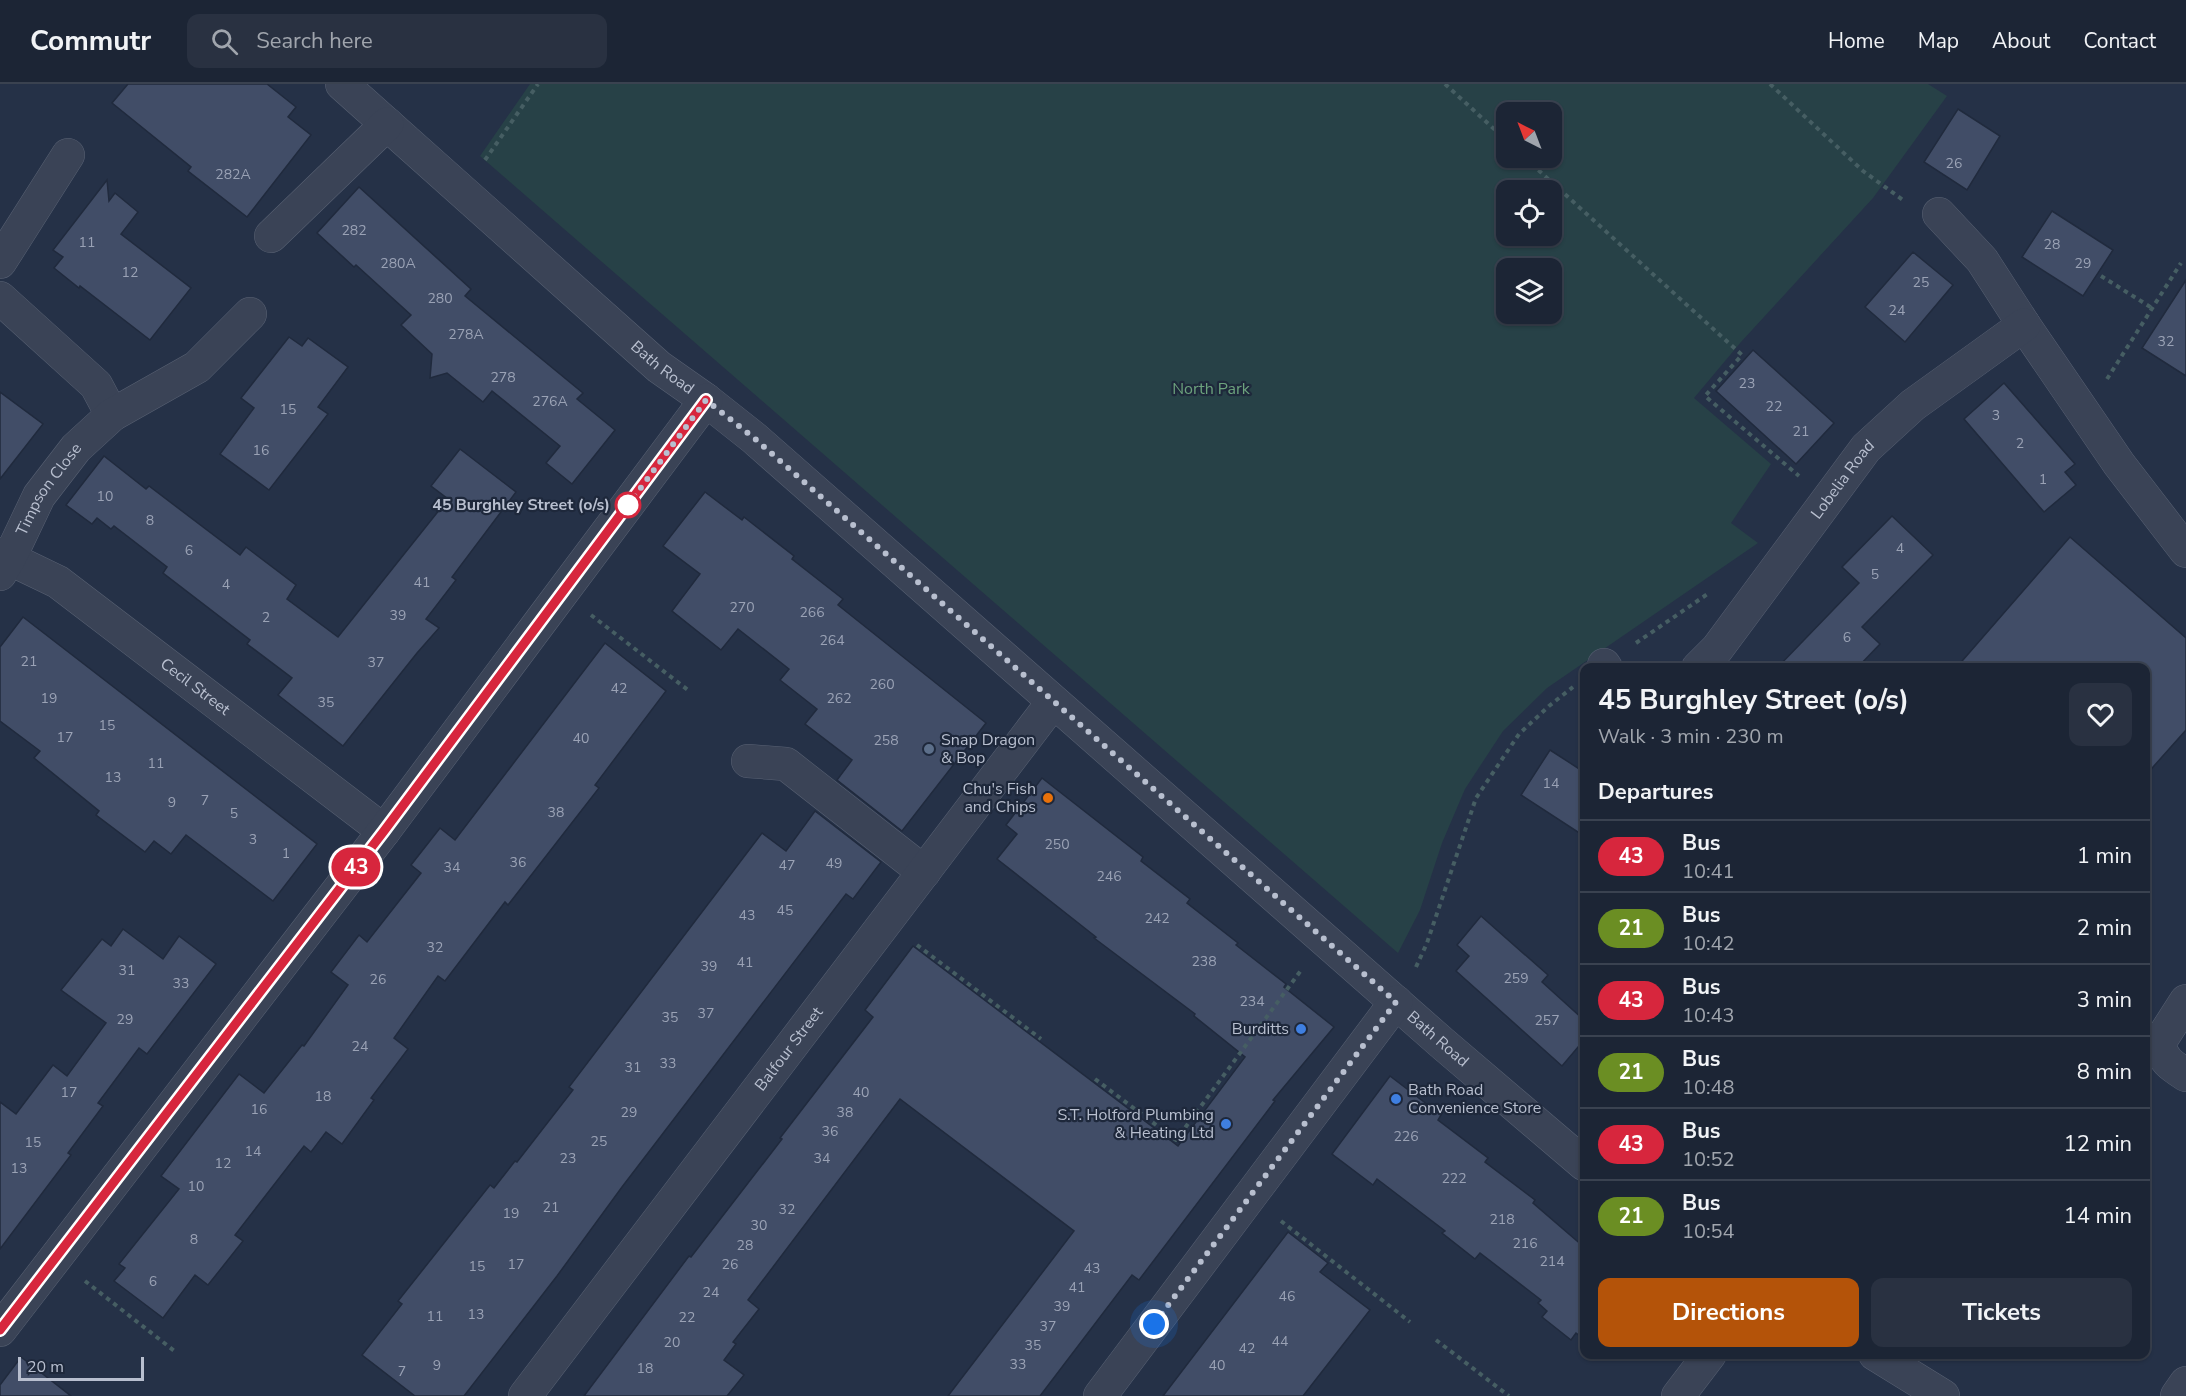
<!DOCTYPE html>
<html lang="en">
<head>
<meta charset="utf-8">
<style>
	body { margin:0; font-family:"Nunito Sans",sans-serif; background:#293141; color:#f1f3f6; height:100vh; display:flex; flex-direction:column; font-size:22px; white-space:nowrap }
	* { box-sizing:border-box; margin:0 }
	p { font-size:20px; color:#a0a5ad }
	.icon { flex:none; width:33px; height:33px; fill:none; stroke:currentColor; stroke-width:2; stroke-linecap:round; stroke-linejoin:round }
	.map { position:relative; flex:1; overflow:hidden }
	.panel { position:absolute; left:1580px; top:579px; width:570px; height:696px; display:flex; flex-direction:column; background:#1c2535; border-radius:12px; box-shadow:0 2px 4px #0004,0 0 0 2px #3a4250 }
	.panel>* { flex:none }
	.badge { padding:0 12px; border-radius:20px; font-size:21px; line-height:39px }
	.needle { width:39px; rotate:318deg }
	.buttons { position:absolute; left:1496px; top:18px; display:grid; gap:12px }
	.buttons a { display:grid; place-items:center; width:66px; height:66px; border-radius:12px; background:#1c2535; box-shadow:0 2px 4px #0004,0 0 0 2px #3a4250; font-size:30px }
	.scale { position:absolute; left:18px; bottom:15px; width:126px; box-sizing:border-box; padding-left:6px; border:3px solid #b8bfcf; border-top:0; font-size:16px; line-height:21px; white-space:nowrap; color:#b8bfcf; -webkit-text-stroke:4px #1e283b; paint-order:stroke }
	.you { position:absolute; width:30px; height:30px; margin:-15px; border:4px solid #fff; border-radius:50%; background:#1a73e8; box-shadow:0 0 0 9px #1a73e833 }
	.map>.badge { position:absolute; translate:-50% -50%; box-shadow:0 0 0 3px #fff }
	h2 { padding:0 18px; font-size:22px; line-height:54px }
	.round { display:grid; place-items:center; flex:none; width:63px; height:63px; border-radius:12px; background:#293141 }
	.headline { display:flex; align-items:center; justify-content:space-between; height:102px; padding:0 18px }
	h1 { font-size:28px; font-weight:700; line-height:45px }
	.cta { display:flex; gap:12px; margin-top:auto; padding:12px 18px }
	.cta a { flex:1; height:69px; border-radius:12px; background:#b45309; color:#fff; font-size:24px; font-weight:700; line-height:69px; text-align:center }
	.cta a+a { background:#293141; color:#f1f3f6 }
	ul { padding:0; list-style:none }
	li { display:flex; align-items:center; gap:18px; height:72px; padding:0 18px; border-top:2px solid #3a4250 }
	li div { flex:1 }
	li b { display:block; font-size:22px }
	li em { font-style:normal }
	li .badge { min-width:66px; font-weight:700; text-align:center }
	header { display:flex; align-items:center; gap:36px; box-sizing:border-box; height:84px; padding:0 30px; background:#1c2535; border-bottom:2px solid #3a4250 }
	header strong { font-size:28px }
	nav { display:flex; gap:33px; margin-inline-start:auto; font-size:21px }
	.search { width:420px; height:54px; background:#293141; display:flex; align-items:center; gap:15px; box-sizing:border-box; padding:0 21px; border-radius:12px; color:#a0a5ad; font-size:22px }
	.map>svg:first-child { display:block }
	.green { fill:#274147; fill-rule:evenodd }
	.building { fill:#414d67; stroke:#202a3d; stroke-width:1.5 }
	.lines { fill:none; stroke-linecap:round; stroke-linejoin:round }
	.minor-casing { stroke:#586173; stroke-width:34 }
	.path { stroke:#465e63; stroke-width:4; stroke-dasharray:4.5 4.5; stroke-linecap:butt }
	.minor { stroke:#3a4356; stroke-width:33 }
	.line-casing { stroke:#fff; stroke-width:14 }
	.line { stroke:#d7263d; stroke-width:9 }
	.walk { stroke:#b8bfcf; stroke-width:6; stroke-dasharray:0 10.8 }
	.stop-dot { fill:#fff; stroke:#d7263d; stroke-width:3 }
	.service-dot { fill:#5c6f8a; stroke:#1e283b; stroke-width:2 }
	.food-dot { fill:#e8710a; stroke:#1e283b; stroke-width:2 }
	.shop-dot { fill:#3f7fe0; stroke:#1e283b; stroke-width:2 }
	.labels { text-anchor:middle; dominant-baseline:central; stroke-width:4.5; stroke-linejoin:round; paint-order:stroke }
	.number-label { font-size:14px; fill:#9aa2b5 }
	.street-label { font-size:16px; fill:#b8bfcf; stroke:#1e283b }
	.park-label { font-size:16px; fill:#6ca27d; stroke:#1e283b }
	.stop-label { font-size:16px; font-weight:bold; fill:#b8bfcf; stroke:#1e283b; text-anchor:end }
	.poi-label { font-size:16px; fill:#b8bfcf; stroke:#1e283b; text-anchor:end }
</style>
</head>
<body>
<header>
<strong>Commutr</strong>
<div class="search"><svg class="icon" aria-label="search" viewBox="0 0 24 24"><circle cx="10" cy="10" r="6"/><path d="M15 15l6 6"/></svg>Search here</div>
<nav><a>Home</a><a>Map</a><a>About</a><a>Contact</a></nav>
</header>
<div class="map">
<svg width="2186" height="1312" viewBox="0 0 2186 1312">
	<rect width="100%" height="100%" fill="#253147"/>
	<!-- green -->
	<path class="green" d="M530,0h1398l19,12 -74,102 -132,144 -47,56 77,66 -40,59 27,20 -211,145 -44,43 -38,58 -23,54 -22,67 -22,43 -918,-797zM1506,28h45v46h-45zM1506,106h45v46h-45zM1506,184h45v46h-45z"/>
	<!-- building -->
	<g class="building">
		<path d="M128,0h139l29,23 -8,10 23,18 -64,82 -59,-46 3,-4 -79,-64z"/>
		<path d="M1958,25l42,27 -33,54 -43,-28z"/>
		<path d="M107,96l2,21 6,-8 23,19 -17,22 70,54 -41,52 -70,-54 -1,2 -25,-20 9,-11 -10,-7z"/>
		<path d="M359,103l112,102 -6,7 118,97 -6,6 38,31 -43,54 -26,-21 14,-17 -68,-55 -9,11 -36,-29 -17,5 2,-24 -31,-29 10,-10 -55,-50 -2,2 -37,-34z"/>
		<path d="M2052,127l61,39 -30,46 -61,-39z"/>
		<path d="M1913,168l40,33 -48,57 -40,-35z"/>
		<path d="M2186,196v96l-44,-28z"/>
		<path d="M289,253l13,9 6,-8 40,29 -30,40 10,7 -59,76 -49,-36 34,-46 -13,-10z"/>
		<path d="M1753,266l81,73 -38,41 -80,-73z"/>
		<path d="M2004,299l71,81 -10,8 11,13 -32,27 -80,-93z"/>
		<path d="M0,308l43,32 -43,55z"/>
		<path d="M460,365l56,43 -64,85 4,3 -30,39 13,9 -22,25 -74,93 -65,-51 14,-17 -45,-34 3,-4 -87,-67 4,-6 -53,-41 -3,3 -14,-11 -5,6 -26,-19 38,-49 42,33 3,-3 91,69 6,-8 50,38 -9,14 51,38 110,-138 -17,-13z"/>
		<path d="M705,408l37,28 2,-3 50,39 -2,3 51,40 -5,6 148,118 -84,108 -65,-51 15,-20 -47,-36 12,-15 -37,-29 9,-11 -51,-40 -17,21 -49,-39 28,-37 -37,-28z"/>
		<path d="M1892,432l41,39 -71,72 18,17 -23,24h-80l82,-85 -17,-16z"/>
		<path d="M2070,453l116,101v92l-41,46v-108h-189z"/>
		<path d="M23,533l294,227 -44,57 -87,-66 -15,19 -17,-13 -9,11 -49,-37 3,-4 -65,-53 6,-7 -40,-30v-74z"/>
		<path d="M605,559l61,48 -71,94 4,3 -91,117 -3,-3 -60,79 -7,-5 -44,62 14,11 -37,49 3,2 -32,44 -16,-12 -15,20 -7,-6 -69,89 8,6 -35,44 -13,-10 -32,43 -49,-37 11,-13 -6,-4 60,-75 -18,-13 78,-102 25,19 38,-48 2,1 44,-61 -17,-13 28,-37 8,7 54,-69 -10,-8 29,-37 15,12z"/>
		<path d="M1550,666l34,22v64l-63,-41z"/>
		<path d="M1042,694l101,79 -2,4 49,38 -3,4 51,40 -2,2 50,39 -2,3 50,40 -61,73 2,1 -136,179 -7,-5 -92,121h-92l126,-165 -174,-132 -152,201 11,9 -26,33 3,2 -12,16 20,15 -17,21h-143l105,-140 2,1 91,-118 -2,-1 93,-121 -8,-7 48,-64 265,200 67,-89 -51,-41 1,-2 -101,-76 2,-1 -99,-78 20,-25 -11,-9z"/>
		<path d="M815,727l66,51 -28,37 -7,-5 -224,293 -65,89 -93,120h-49l-53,-41 40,-51 -4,-3 92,-116 4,3 21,-27 2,1 56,-72 -4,-3 193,-254 24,18z"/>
		<path d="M1481,832l67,59 -6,7 42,38v20l-22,26 -106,-95 13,-15 -12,-11z"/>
		<path d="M123,845l40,30 16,-23 37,28 -69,90 -8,-6 -41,55 5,3 -35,47 3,2 -71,94v-147l16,12 37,-49 14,11 39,-53 -45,-33 41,-51 9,7z"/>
		<path d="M1390,992l51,39 -3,5 50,38 -3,4 50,38 -2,3 51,44v92l-8,-6 -5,7 -29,-23 5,-6 -9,-8 3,-3 -61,-47 -5,6 -33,-26 3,-2 -68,-52 -4,6 -41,-31z"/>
		<path d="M1288,1148l40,31 -8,9 50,38 -21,27 -46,59h-140z"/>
		<path d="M21,1273l50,39h-71v-11z"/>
	</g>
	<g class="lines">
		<!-- minor casing -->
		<g class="minor-casing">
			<g id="minor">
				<path id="s1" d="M342,0l317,283 47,33 48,38 688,605 142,121"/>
				<path d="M1939,130l43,46 42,65 95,139 67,87"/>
				<path d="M271,152l116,-112"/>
				<path d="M0,178l68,-107"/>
				<path d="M0,214l96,87 16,30"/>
				<path id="s2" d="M0,470l58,28 326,249"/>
				<path id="s3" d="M0,490l10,-17 29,-61 37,-48 36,-33 85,-48 53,-53"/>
				<path d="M1604,581l2,3"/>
				<path id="s4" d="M1698,584l19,-19 149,-201 47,-43 111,-80"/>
				<path d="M748,677l38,3 138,108"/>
				<path d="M2186,917l-27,42c3,17 13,23 27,32"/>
				<path d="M0,1246l384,-499 322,-431"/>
				<path d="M1875,1270l68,42"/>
				<path id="s5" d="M525,1312l528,-694"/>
				<path d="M1100,1312l296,-394"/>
				<path d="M1678,1312l32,-42"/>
				<path d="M2177,1312l9,-13"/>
			</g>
		</g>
		<!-- path -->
		<g class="path">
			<path d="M1445,0l61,56"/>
			<path d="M1770,0l93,87 40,29"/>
			<path d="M1525,74l217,197 -37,41 94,80"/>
			<path d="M485,76l53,-76"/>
			<path d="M2101,192l51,32"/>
			<path d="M2107,295l74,-116"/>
			<path d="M591,531l97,75"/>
			<path d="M1636,559l73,-50"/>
			<path d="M917,861l124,94"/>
			<path d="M1416,883l11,-24 49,-145 43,-64 30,-28 24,-19"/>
			<path d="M1095,995l81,61 126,-171"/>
			<path d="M1281,1137l129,101"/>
			<path d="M85,1197l92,72"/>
			<path d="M1436,1256l73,56"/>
		</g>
		<!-- minor -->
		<use href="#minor" class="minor"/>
	</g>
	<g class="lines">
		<!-- line casing -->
		<g class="line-casing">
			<path id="line" d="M0,1246l384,-499 322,-431"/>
		</g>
		<!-- line -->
		<use href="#line" class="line"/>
		<!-- walk -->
		<path class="walk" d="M628,421l78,-105 48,38 642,564 -242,322"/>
	</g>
	<!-- markers -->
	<circle class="stop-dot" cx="628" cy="421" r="12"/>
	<circle class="service-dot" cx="929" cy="665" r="6"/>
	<circle class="food-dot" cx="1048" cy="714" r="6"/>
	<g class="shop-dot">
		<circle cx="1301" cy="945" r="6"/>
		<circle cx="1396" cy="1015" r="6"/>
		<circle cx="1226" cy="1040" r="6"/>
	</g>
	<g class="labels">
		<!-- number labels -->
		<g class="number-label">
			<text x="1954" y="79">26</text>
			<text x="233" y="90">282A</text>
			<text x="354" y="146">282</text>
			<text x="87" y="158">11</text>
			<text x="2052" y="160">28</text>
			<text x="398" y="179">280A</text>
			<text x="2083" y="179">29</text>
			<text x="130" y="188">12</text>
			<text x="1921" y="198">25</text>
			<text x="440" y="214">280</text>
			<text x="1897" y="226">24</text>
			<text x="466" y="250">278A</text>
			<text x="2166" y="257">32</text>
			<text x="503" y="293">278</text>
			<text x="1747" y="299">23</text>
			<text x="550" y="317">276A</text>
			<text x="1774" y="322">22</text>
			<text x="288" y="325">15</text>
			<text x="1996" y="331">3</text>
			<text x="1801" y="347">21</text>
			<text x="2020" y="359">2</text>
			<text x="261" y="366">16</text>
			<text x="2043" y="395">1</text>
			<text x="105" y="412">10</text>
			<text x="150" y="436">8</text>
			<text x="1900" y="464">4</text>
			<text x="189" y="466">6</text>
			<text x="1875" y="490">5</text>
			<text x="422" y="498">41</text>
			<text x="226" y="500">4</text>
			<text x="742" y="523">270</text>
			<text x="812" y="528">266</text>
			<text x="398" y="531">39</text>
			<text x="266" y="533">2</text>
			<text x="1847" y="553">6</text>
			<text x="832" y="556">264</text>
			<text x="29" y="577">21</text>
			<text x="376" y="578">37</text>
			<text x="882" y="600">260</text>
			<text x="619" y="604">42</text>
			<text x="49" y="614">19</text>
			<text x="839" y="614">262</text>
			<text x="326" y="618">35</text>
			<text x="107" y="641">15</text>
			<text x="65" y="653">17</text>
			<text x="581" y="654">40</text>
			<text x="886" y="656">258</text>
			<text x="156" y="679">11</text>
			<text x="113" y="693">13</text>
			<text x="1551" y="699">14</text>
			<text x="205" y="716">7</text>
			<text x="172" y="718">9</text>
			<text x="556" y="728">38</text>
			<text x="234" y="729">5</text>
			<text x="253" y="755">3</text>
			<text x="1057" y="760">250</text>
			<text x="286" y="769">1</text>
			<text x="518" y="778">36</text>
			<text x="834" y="779">49</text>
			<text x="787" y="781">47</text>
			<text x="452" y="783">34</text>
			<text x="1109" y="792">246</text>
			<text x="785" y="826">45</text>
			<text x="747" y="831">43</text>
			<text x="1157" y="834">242</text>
			<text x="435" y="863">32</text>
			<text x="1204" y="877">238</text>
			<text x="745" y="878">41</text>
			<text x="709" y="882">39</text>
			<text x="127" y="886">31</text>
			<text x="1516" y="894">259</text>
			<text x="378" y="895">26</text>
			<text x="181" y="899">33</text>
			<text x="1252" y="917">234</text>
			<text x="706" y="929">37</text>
			<text x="670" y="933">35</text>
			<text x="125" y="935">29</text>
			<text x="1547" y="936">257</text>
			<text x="360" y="962">24</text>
			<text x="668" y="979">33</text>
			<text x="633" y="983">31</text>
			<text x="69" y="1008">17</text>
			<text x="861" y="1008">40</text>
			<text x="323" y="1012">18</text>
			<text x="259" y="1025">16</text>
			<text x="629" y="1028">29</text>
			<text x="845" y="1028">38</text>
			<text x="830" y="1047">36</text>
			<text x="1406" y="1052">226</text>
			<text x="599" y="1057">25</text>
			<text x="33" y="1058">15</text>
			<text x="253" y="1067">14</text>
			<text x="568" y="1074">23</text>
			<text x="822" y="1074">34</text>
			<text x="223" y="1079">12</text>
			<text x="19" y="1084">13</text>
			<text x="1454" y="1094">222</text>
			<text x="196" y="1102">10</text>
			<text x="551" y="1123">21</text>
			<text x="787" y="1125">32</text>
			<text x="511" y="1129">19</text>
			<text x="1502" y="1135">218</text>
			<text x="759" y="1141">30</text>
			<text x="194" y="1155">8</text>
			<text x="1525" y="1159">216</text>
			<text x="745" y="1161">28</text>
			<text x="1552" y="1177">214</text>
			<text x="516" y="1180">17</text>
			<text x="730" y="1180">26</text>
			<text x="477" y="1182">15</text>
			<text x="1092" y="1184">43</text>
			<text x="153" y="1197">6</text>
			<text x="1077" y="1203">41</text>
			<text x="711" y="1208">24</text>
			<text x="1287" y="1212">46</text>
			<text x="1062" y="1222">39</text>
			<text x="476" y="1230">13</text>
			<text x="435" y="1232">11</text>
			<text x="687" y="1233">22</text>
			<text x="1048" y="1242">37</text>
			<text x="1280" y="1257">44</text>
			<text x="672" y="1258">20</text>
			<text x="1033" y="1261">35</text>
			<text x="1247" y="1264">42</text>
			<text x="1018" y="1280">33</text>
			<text x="437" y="1281">9</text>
			<text x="1217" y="1281">40</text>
			<text x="645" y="1284">18</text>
			<text x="402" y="1287">7</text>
		</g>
		<!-- street labels -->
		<g class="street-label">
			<text stroke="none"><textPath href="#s1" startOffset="428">Bath Road</textPath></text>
			<text stroke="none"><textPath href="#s4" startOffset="238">Lobelia Road</textPath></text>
			<text stroke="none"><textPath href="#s3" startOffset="98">Timpson Close</textPath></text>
			<text stroke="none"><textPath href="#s2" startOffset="237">Cecil Street</textPath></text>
			<text stroke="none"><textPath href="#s1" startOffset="1454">Bath Road</textPath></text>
			<text stroke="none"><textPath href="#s5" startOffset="436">Balfour Street</textPath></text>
		</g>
		<!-- park labels -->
		<g class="park-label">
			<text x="1211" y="305">North Park</text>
		</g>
		<!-- stop labels -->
		<g class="stop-label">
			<text x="610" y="421">45 Burghley Street (o/s)</text>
		</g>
		<!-- poi labels -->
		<g class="poi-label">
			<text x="941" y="656" text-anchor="start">Snap Dragon<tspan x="941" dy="18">&amp; Bop</tspan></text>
			<text x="1036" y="705">Chu's Fish<tspan x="1036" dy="18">and Chips</tspan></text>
			<text x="1289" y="945">Burditts</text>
			<text x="1408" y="1006" text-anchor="start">Bath Road<tspan x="1408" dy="18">Convenience Store</tspan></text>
			<text x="1214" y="1031">S.T. Holford Plumbing<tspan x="1214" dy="18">&amp; Heating Ltd</tspan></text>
		</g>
	</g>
</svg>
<div class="buttons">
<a><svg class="needle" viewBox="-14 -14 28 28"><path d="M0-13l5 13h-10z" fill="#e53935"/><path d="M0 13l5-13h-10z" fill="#a0a5ad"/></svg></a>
<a><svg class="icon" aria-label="locate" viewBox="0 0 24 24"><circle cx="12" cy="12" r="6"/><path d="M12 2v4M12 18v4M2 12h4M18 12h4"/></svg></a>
<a><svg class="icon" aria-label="layers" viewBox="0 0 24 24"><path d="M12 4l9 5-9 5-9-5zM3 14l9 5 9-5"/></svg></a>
</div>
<div class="scale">20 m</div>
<div class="you" style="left:1154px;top:1240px"></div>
<b class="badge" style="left:356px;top:783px;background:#d7263d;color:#fff">43</b>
<section class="panel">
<div class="headline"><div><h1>45 Burghley Street (o/s)</h1><p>Walk · 3 min · 230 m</p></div><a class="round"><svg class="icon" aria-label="heart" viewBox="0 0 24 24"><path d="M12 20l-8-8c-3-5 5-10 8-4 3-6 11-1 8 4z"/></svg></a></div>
<h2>Departures</h2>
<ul>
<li><span class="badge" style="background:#d7263d;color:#fff">43</span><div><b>Bus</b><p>10:41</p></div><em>1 min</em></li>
<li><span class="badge" style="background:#6b8e23;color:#fff">21</span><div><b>Bus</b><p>10:42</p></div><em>2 min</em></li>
<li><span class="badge" style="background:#d7263d;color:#fff">43</span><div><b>Bus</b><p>10:43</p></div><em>3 min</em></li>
<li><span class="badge" style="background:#6b8e23;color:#fff">21</span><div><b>Bus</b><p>10:48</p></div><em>8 min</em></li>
<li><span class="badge" style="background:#d7263d;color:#fff">43</span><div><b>Bus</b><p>10:52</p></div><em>12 min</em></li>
<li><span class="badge" style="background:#6b8e23;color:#fff">21</span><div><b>Bus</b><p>10:54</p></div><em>14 min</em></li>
</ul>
<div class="cta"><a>Directions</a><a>Tickets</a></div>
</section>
</div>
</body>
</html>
